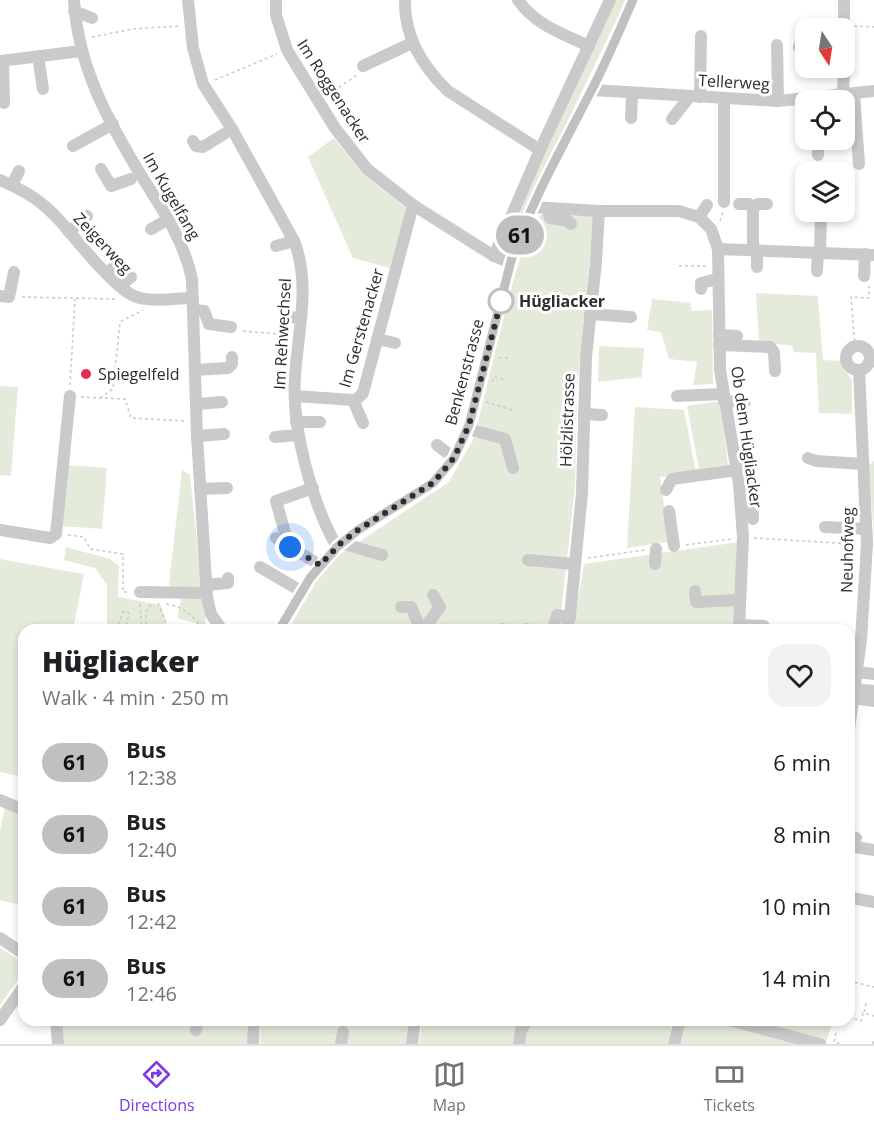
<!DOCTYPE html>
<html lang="en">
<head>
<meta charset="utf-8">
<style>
	body { margin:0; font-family:"Open Sans",sans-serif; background:#f2f2f2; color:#202124; height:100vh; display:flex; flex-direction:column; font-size:22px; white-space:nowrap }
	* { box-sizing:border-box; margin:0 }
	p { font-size:20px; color:#757577 }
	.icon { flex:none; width:33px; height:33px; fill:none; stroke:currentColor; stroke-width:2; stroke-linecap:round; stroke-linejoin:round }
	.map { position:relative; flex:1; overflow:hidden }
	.details { position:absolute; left:18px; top:624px; width:837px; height:402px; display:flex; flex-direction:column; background:#fff; border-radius:18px; box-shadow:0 3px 9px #0003 }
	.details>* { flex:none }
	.badge { padding:0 12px; border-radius:20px; font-size:21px; line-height:39px }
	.needle { width:39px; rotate:168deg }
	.controls { position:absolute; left:795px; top:18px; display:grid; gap:12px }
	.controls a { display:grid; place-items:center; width:60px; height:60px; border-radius:12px; background:#fff; box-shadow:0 3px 9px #0003; font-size:30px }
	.you { position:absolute; width:30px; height:30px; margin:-15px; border:4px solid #fff; border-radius:50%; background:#1a73e8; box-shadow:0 0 0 9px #1a73e833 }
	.map>.badge { position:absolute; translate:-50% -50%; box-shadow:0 0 0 3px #fff }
	.round { display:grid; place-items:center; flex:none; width:63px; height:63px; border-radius:18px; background:#f2f2f2 }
	.summary { display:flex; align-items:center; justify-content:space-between; height:102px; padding:0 24px }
	h1 { font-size:28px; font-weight:800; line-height:45px }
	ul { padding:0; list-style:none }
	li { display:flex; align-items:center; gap:18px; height:72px; padding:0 24px }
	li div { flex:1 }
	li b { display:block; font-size:22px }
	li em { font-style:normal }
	li .badge { min-width:66px; font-weight:700; text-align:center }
	.dock { display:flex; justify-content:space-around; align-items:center; height:84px; border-top:2px solid #e0e0e0; background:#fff; font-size:16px; color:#757577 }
	.dock a { display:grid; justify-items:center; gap:3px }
	.dock .selected { color:#7c3aed }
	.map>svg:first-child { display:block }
	.green { fill:#e5ebda }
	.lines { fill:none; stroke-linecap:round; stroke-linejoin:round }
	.path { stroke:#cacaca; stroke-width:1.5; stroke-dasharray:3 3; stroke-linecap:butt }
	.minor { stroke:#cacaca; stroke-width:12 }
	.line-casing { stroke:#fff; stroke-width:14 }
	.line { stroke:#c0c0c0; stroke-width:9 }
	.walk { stroke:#2d2d2d; stroke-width:6; stroke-dasharray:0 10.8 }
	.stop-dot { fill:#fff; stroke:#c0c0c0; stroke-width:3 }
	.poi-dot { fill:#e82b52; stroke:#fff; stroke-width:2 }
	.labels { text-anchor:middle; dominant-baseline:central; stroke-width:6; stroke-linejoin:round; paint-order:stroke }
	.street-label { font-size:16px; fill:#2d2d2d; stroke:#fff }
	.stop-label { font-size:16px; font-weight:bold; fill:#2d2d2d; stroke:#fff; text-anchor:start }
	.poi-label { font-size:16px; fill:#2d2d2d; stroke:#fff; text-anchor:start }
</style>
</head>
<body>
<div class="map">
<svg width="874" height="1044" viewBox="0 0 874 1044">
	<rect width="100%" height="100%" fill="#fff"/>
	<!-- green -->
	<g class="green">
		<path d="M614,0h12l-93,193 -26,61 -2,1 -2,-6 5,-17z"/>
		<path d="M334,138l28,35 44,35 -16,60 -37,-10 -45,-101z"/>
		<path d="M540,215l54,1 -17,172 -2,99 -16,143h-271l39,-67 122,-81 25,-44 36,-147 11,-35z"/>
		<path d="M756,293l62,3 5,64 18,1 3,9 8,9v35l-33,-1 -3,-60 -22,-1 -2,-6 -33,-4z"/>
		<path d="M652,299l38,4 2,8 20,-1 1,74 -20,1 4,-23 -28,-3 -8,-27 -14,-2z"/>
		<path d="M599,346l45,2 -2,29 -44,5z"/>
		<path d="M0,386l18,1 -7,89 -11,-1z"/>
		<path d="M720,401l8,64 -29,4 -12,-63z"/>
		<path d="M635,407l49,3 12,62 -36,5 9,65 -42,6z"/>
		<path d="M874,461v76l-5,-72z"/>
		<path d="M66,465l41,3 -5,61 -40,-3z"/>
		<path d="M182,470l8,5 16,151 -29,-8 4,-18 -12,-16z"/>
		<path d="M739,542l-6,88h-163l5,-11 9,-55z"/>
		<path d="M66,547l44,12 9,7 -1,31 43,8 7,25h-61v-45l-12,-17 -31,-8z"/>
		<path d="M0,559l84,15 -11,56h-49v147l-24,-5z"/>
		<path d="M5,807l19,7v92l-24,-6v-69z"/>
		<path d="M0,948l24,15v8l-24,34z"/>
		<path d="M60,1020h188l-1,24h-185z"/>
		<path d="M261,1020h149l-4,24h-146z"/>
		<path d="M422,1020h251l-5,24h-249z"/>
		<path d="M685,1020h31l86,24h-123z"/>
		<path d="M743,1020h90l-7,22z"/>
	</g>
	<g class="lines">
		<!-- path -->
		<g class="path">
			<path d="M854,26l20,1"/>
			<path d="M92,37l41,-8 46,-3"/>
			<path d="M215,80l62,-26"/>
			<path d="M329,94l28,-19"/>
			<path d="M720,221l3,-9"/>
			<path d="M679,266h28"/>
			<path d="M22,297l94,2"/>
			<path d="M243,331l46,4"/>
			<path d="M855,347l-4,-50 18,1v-12"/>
			<path d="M499,358h11"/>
			<path d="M492,382l2,-5 13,3"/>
			<path d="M70,385l5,-86"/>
			<path d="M81,397l44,2 6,19 55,3"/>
			<path d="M100,398l13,-9 7,-67 23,-12"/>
			<path d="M486,402l26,8"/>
			<path d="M68,535l16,2 6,12 33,5v38h6"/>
			<path d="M754,538l100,6"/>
			<path d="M686,545l46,-6"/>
			<path d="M588,558l57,-8"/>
			<path d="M158,603l11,27"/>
			<path d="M140,604l2,26"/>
			<path d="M166,604c17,3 27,10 36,26"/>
			<path d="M116,630l7,-18 4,-1 2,3 -4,16"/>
			<path d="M148,630c-3,-11 -4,-19 4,-26"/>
			<path d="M850,980l1,-5 4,-3"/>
			<path d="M849,981l25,6"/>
			<path d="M864,1012l2,-9"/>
			<path d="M849,1017l12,4 2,-8 11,3"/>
			<path d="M836,1033l-2,9 7,2"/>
			<path d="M873,1044l1,-6"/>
		</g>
		<!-- minor -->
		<g class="minor">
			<path d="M74,0c4,67 34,121 68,177 21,33 42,64 50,102l5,157 10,161 4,17 11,16"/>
			<path d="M188,0l5,48 10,36 29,45 62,112c17,42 4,91 1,135 -4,51 17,127 42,171"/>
			<path d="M276,0v15l11,35 48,78 32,41 46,36 81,51 17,7"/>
			<path d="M405,0c-1,37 17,66 43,91l92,59"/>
			<path d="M518,0c17,25 45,34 71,46"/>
			<path d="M74,11l18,7"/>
			<path d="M844,28v-28"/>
			<path d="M777,45l1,56"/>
			<path d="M799,47h7"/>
			<path d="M38,56l5,33"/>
			<path d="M0,61l81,-10"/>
			<path d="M3,61l1,42"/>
			<path d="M363,66l49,-23"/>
			<path d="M592,90l186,11 96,-10"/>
			<path d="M854,94l5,70"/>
			<path d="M843,95l1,-27"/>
			<path d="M700,97l1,-61"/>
			<path d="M724,99v103"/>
			<path d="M631,118l1,-25"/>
			<path d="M672,119l18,-23"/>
			<path d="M818,140v15"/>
			<path d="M193,141l3,5 7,1 29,-18"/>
			<path d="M73,146l40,-22"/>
			<path d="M101,169l10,17 20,-7"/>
			<path d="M0,180c25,11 41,20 60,41 16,18 53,66 74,75 17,7 41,2 59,2"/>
			<path d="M12,185l7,-14"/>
			<path d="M739,204h10l4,4v42"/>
			<path d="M532,207l67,4h80l20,6 12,12 7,20 2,121 19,114 4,53 -4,93"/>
			<path d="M547,208l3,10 18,3 3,3"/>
			<path d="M753,208l5,-4h9"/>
			<path d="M699,217l8,-12"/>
			<path d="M151,229l18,-10"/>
			<path d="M69,232l18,-16"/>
			<path d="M276,246l18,-5"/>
			<path d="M718,249l156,6"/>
			<path d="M820,253l1,-41"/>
			<path d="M494,256l46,-106 70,-150"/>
			<path d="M757,267v-16"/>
			<path d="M817,271l1,-18"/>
			<path d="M107,273l11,-9"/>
			<path d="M864,276l1,-22"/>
			<path d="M120,286l11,-9"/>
			<path d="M701,289v-6l16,-4"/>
			<path d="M0,296l9,1 5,-25"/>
			<path d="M193,310l11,1 5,13 22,3"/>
			<path d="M590,314l41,3"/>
			<path d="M287,317l13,1"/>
			<path d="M719,335l18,1"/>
			<path d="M377,339l18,4"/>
			<path d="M719,345l51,2 4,5 1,19"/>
			<circle cx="858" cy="358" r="12"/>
			<path d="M195,370l33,-2 4,-4v-7"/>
			<path d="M295,396l58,4 4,-1 6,-6 50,-188"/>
			<path d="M677,396l46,-2"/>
			<path d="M353,400l10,23"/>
			<path d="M724,401l21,1"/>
			<path d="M197,404l25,-2"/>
			<path d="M584,414l18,1"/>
			<path d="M296,422h24"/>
			<path d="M468,429l37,10 8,29"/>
			<path d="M197,436l27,-2"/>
			<path d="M275,437l23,-2"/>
			<path d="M437,445l17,13"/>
			<path d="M808,458l8,3 47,3"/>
			<path d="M748,483l4,7 1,29"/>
			<path d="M200,489l27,-1"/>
			<path d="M666,490l6,-11 65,-9"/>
			<path d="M669,511l5,35"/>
			<path d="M825,527l41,2"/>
			<path d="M0,530l50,8 6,-4 14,-138"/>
			<path d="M276,538l44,27"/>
			<path d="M341,543l41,12"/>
			<path d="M289,547l-13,-46 37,-13"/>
			<path d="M528,560l46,4"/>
			<path d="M655,564l1,-15"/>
			<path d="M260,567l41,24"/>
			<path d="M206,585l22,-2v-5"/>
			<path d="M695,591l1,11 44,-2"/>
			<path d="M140,592l66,1"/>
			<path d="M401,607h10l7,16 6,6"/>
			<path d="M739,625l25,1"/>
			<path d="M554,626l3,-11 13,2"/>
			<path d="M279,630l22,-39 19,-26 17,-18 21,-17 75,-47 21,-25 15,-33 42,-165c20,-58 51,-112 79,-167 16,-30 29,-62 43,-93"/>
			<path d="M423,630l17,-23 -7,-12"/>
			<path d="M502,630v-1"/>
			<path d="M525,630l1,-1"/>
			<path d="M566,630l4,-13 12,-124 4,-136 10,-95 3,-51"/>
			<path d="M658,630h25"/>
			<path d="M857,672l17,2"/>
			<path d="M854,689l20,2"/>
			<path d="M853,698l21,3"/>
			<path d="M849,729l12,-89 6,-96 -8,-174"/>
			<path d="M0,800l24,10"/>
			<path d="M849,837l7,1"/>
			<path d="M849,846l25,4"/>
			<path d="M849,895l3,3 22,4"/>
			<path d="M0,938l24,16"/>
			<path d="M0,1020l24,-34"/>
			<path d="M56,1020l2,24"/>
			<path d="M729,1020l91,24"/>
			<path d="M196,1030l2,-10"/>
			<path d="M253,1044l1,-24"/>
			<path d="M341,1044l2,-12"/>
			<path d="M412,1044l3,-24"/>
			<path d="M519,1044l2,-14 5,-8"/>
			<path d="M674,1044l6,-24"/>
		</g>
	</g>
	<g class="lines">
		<!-- line casing -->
		<g class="line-casing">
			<path id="line" d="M279,630l31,-52 27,-31 21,-17 75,-47 21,-25 15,-33 42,-164c20,-59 51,-113 79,-168 16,-30 29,-62 43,-93"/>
		</g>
		<!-- line -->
		<use href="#line" class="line"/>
		<!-- walk -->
		<path class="walk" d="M290,547l30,18 21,-22 17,-13 75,-47 21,-25 15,-33 32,-124"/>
	</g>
	<!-- markers -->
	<circle class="stop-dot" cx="501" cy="301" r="12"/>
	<circle class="poi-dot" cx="86" cy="374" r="6"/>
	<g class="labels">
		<!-- street labels -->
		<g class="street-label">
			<text transform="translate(734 82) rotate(3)">Tellerweg</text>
			<text transform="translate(334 91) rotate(57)">Im Roggenacker</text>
			<text transform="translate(172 196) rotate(60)">Im Kugelfang</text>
			<text transform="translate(103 243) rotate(47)">Zeigerweg</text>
			<text transform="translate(361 328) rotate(-74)">Im Gerstenacker</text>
			<text transform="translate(282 334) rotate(-87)">Im Rehwechsel</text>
			<text transform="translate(464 372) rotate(-75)">Benkenstrasse</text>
			<text transform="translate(567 420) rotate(-88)">Hölzlistrasse</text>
			<text transform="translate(747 437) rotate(82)">Ob dem Hügliacker</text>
			<text transform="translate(847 550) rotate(-89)">Neuhofweg</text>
		</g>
		<!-- stop labels -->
		<g class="stop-label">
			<text x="519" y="301">Hügliacker</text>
		</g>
		<!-- poi labels -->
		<g class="poi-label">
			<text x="98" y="374">Spiegelfeld</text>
		</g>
	</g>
</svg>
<div class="controls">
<a><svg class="needle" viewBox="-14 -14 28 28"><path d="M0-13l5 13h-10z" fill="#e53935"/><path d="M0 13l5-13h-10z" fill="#757577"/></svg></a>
<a><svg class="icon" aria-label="locate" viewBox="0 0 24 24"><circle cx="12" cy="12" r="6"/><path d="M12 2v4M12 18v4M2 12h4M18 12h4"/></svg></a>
<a><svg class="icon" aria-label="layers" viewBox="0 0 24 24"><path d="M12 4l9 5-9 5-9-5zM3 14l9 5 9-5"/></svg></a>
</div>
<div class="you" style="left:290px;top:547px"></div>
<b class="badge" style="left:520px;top:235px;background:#c0c0c0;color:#111">61</b>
<section class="details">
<div class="summary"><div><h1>Hügliacker</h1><p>Walk · 4 min · 250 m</p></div><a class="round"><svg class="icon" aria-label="heart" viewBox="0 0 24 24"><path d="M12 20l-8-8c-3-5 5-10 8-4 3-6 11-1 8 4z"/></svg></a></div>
<ul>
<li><span class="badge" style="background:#c0c0c0;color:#111">61</span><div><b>Bus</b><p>12:38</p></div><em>6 min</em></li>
<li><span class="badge" style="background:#c0c0c0;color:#111">61</span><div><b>Bus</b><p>12:40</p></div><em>8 min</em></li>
<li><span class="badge" style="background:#c0c0c0;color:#111">61</span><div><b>Bus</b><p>12:42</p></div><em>10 min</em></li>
<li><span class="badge" style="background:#c0c0c0;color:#111">61</span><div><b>Bus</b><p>12:46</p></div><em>14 min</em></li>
</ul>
</section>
</div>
<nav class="dock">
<a class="selected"><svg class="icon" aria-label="directions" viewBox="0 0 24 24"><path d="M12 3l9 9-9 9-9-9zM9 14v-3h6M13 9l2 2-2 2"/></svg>Directions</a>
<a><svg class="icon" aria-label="map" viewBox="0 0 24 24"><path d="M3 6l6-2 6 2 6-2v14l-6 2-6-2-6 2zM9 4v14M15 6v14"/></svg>Map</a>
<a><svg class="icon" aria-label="tickets" viewBox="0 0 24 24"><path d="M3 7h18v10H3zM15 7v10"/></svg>Tickets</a>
</nav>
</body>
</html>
